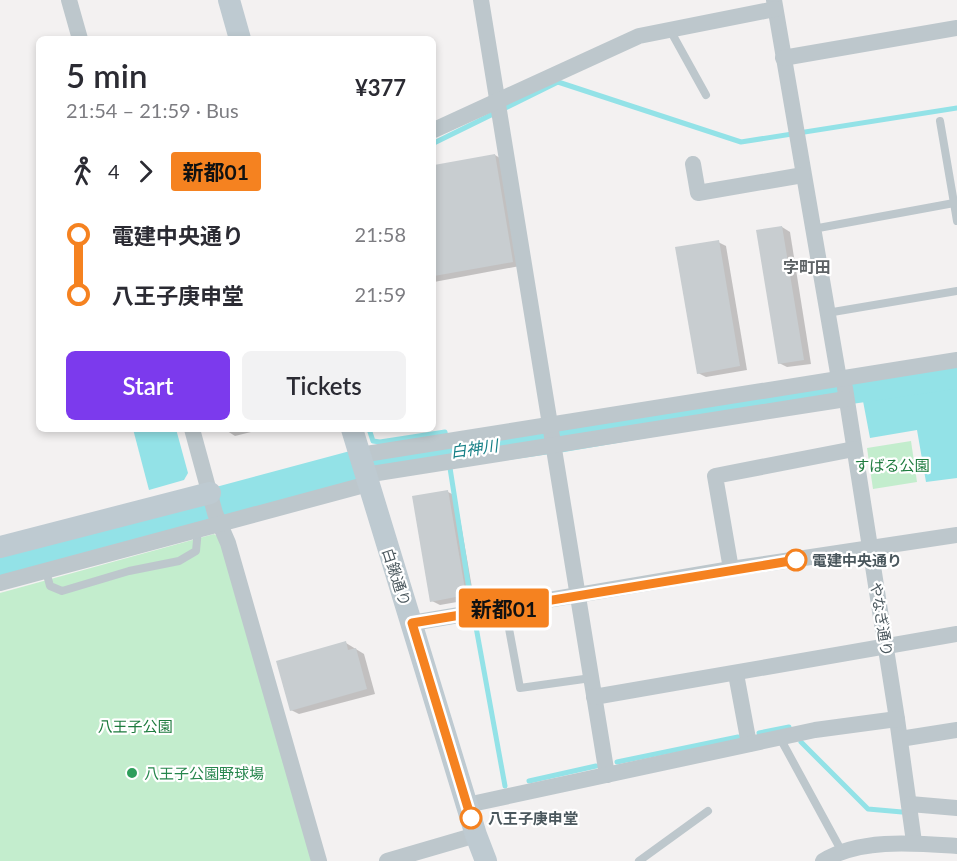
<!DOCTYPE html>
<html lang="en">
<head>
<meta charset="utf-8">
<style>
	body { margin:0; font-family:Lato,"Noto Sans JP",sans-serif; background:#f2f2f3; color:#2b2b33; height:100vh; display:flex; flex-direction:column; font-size:22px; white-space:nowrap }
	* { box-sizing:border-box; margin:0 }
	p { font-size:20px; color:#7c7c81 }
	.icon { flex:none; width:33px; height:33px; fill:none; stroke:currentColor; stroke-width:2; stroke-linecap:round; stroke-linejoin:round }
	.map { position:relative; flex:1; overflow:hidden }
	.side { position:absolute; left:36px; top:36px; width:400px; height:396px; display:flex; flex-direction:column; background:#fff; border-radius:9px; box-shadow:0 3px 9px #0003 }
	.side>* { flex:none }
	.badge { padding:0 12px; border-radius:4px; font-size:21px; line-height:39px }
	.map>.badge { position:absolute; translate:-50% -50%; box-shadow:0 0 0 3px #fff }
	.legs { display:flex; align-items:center; gap:9px; height:66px; padding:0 30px; font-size:20px }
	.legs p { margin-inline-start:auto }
	.head { display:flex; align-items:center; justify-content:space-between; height:102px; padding:0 30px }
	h1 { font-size:33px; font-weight:600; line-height:45px }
	.cta { display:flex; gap:12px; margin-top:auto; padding:12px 30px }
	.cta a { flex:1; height:69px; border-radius:9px; background:#7c3aed; color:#fff; font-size:24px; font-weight:600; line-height:69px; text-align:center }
	.cta a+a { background:#f2f2f3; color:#2b2b33 }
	ul { padding:0 30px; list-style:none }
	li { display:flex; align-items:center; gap:21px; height:60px; font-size:22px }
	li i { display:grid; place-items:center; width:9px; height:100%; margin:0 8px; background:currentColor }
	li i::after { content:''; width:15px; height:15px; margin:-8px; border:4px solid; border-radius:50%; background:#fff }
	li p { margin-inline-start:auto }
	li:first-child i { background:linear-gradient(#0000 50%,currentColor 0) }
	li:last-child i { background:linear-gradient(currentColor 50%,#0000 0) }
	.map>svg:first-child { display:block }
	.green { fill:#c3edcd }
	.water { fill:#93e2e7 }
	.shadow { fill:#0003 }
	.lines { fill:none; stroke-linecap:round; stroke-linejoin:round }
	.stream { stroke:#93e2e7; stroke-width:5 }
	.river { stroke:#93e2e7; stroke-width:33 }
	.building { fill:#c8cdd0 }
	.lane { stroke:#bdc7cc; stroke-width:8 }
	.street { stroke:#bdc7cc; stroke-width:16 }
	.secondary { stroke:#becad1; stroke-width:22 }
	.line-1-casing { stroke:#fff; stroke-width:14 }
	.line-1 { stroke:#f58220; stroke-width:9 }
	.stop-1-dot { fill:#fff; stroke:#f58220; stroke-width:3 }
	.leisure-dot { fill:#2e9e5b; stroke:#fff; stroke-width:2 }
	.labels { text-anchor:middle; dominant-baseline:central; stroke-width:4.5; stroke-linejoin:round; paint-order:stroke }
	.park-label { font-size:15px; fill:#1e7b3e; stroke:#fff }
	.stop-label { font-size:15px; font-weight:bold; fill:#4a575d; stroke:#fff; text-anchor:start }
	.street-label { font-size:15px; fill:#4a575d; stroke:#fff }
	.leisure-label { font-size:15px; fill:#27864d; stroke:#fff; text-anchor:start }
	.neighbourhood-label { font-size:16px; font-weight:bold; fill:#5d6265; stroke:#fff }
	.water-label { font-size:16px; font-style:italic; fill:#157f86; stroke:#fff }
</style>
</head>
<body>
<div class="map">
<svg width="957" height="861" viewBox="0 0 957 861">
	<rect width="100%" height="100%" fill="#f3f1f1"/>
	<!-- green -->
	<g class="green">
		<path d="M911,441l6,41 -44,7 -6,-41z"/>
		<path d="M214,534l9,7 89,320h-312v-268z"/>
	</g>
	<!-- water -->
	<g class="water">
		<path d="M957,386v92l-31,4 -9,-52 -47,8 -7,-37z"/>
		<path d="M133,429h43l12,44 -4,7 -35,10z"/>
	</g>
	<!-- shadow -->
	<g class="shadow">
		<path d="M495,155l8,5 17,106 -86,16v-116z"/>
		<path d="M782,227l8,5 21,132 -24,3 -8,-4z"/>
		<path d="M718,242l8,4 21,124 -41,7 -8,-4z"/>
		<path d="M224,429h39l-28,7z"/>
		<path d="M448,492l8,4 18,103 -34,6 -8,-4z"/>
		<path d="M346,643l18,11 11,40 -76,20 -8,-4z"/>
	</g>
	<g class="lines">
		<!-- stream -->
		<g class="stream">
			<path d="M434,143l124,-61 183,60 216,-34"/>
			<path d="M369,429l4,12 7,1 65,-10 1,4"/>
			<path d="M450,468l21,134"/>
			<path d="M476,627l29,159"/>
			<path d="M759,733l30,-6"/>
			<path d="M801,742l67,67 34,3"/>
			<path d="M617,762l121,-25"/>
			<path d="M529,781l67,-15"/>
		</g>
		<!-- river -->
		<path class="river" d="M0,562l373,-100 187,-26 253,-43 144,-21"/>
	</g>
	<!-- building -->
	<g class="building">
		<path d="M495,154l18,108 -79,14v-111z"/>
		<path d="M782,226l22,134 -26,4 -22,-134z"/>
		<path d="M719,240l21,126 -43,8 -22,-127z"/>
		<path d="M448,490l18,105 -36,7 -18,-106z"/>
		<path d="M346,641l2,9 8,-2 11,41 -77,22 -14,-50z"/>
	</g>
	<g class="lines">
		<!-- lane -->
		<g class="lane">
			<path d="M670,30l36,65"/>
			<path d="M954,203l3,18"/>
			<path d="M813,229l141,-26 -14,-82"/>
			<path d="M827,313l130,-22"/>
			<path d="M46,571l4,15 12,5 67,-20 50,-10 17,-10 2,-22"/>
			<path d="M505,607l15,81 71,-10"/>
			<path d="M780,738l61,112"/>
			<path d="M639,861l69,-50"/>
		</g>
		<!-- street -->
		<g class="street">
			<path d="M69,0l11,39"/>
			<path d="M481,0l126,775"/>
			<path d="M774,0l65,379"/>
			<path d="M783,58l174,-30"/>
			<path d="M434,130l205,-94 136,-27"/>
			<path d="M693,164l5,29 105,-18"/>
			<path d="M845,388l52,331 17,123"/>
			<path d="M192,429l23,84 13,30 91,318"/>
			<path d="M360,455l597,-95"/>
			<path d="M365,475l481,-76"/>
			<path d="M731,569l-16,-93 139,-27"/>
			<path d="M0,583l368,-99"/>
			<path d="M412,623l319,-54 226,-34"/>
			<path d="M736,674l13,70"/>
			<path d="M594,697l363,-63"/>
			<path d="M900,739l57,-9"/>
			<path d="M910,804l47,4"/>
			<path d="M467,805l348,-75 82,-11"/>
			<path d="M387,861l89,-26"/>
			<path d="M823,861c37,-23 91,-18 134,-15"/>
		</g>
		<!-- secondary -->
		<g class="secondary">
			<path d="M229,0l11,39"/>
			<path d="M352,429l124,406 10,26"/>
			<path d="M0,547l210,-54"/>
		</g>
	</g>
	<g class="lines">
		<!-- line-1 casing -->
		<g class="line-1-casing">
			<path id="line-1" d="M471,818l-59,-195 384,-63"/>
		</g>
		<!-- line-1 -->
		<use href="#line-1" class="line-1"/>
	</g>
	<!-- markers -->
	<g class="stop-1-dot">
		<circle cx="796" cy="560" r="10"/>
		<circle cx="471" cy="818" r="10"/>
	</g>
	<circle class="leisure-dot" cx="132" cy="773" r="6"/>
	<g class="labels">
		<!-- park labels -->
		<g class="park-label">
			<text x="892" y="465">すばる公園</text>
			<text x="135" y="726">八王子公園</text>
		</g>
		<!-- stop labels -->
		<g class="stop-label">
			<text x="812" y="560">電建中央通り</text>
			<text x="488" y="818">八王子庚申堂</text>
		</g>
		<!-- street labels -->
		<g class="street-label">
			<text transform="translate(397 577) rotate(72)">白鍬通り</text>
			<text transform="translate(882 619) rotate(81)">やなぎ通り</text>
		</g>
		<!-- leisure labels -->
		<g class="leisure-label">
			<text x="144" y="773">八王子公園野球場</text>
		</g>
		<!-- neighbourhood labels -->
		<g class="neighbourhood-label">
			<text x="807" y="266">字町田</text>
		</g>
		<!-- water labels -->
		<g class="water-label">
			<text transform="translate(474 448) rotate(-8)">白神川</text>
		</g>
	</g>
</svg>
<b class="badge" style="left:504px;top:608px;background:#f58220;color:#111">新都01</b>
<section class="side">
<div class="head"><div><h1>5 min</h1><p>21:54 – 21:59 · Bus</p></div><b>¥377</b></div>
<div class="legs"><svg class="icon" aria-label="walk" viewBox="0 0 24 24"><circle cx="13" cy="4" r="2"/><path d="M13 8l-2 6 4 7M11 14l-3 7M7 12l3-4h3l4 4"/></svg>4<svg class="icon" aria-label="forward" viewBox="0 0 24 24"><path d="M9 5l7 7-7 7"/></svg><b class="badge" style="background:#f58220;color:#111">新都01</b></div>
<ul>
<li><i style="color:#f58220"></i><b>電建中央通り</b><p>21:58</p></li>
<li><i style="color:#f58220"></i><b>八王子庚申堂</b><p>21:59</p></li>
</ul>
<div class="cta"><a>Start</a><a>Tickets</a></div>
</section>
</div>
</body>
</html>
